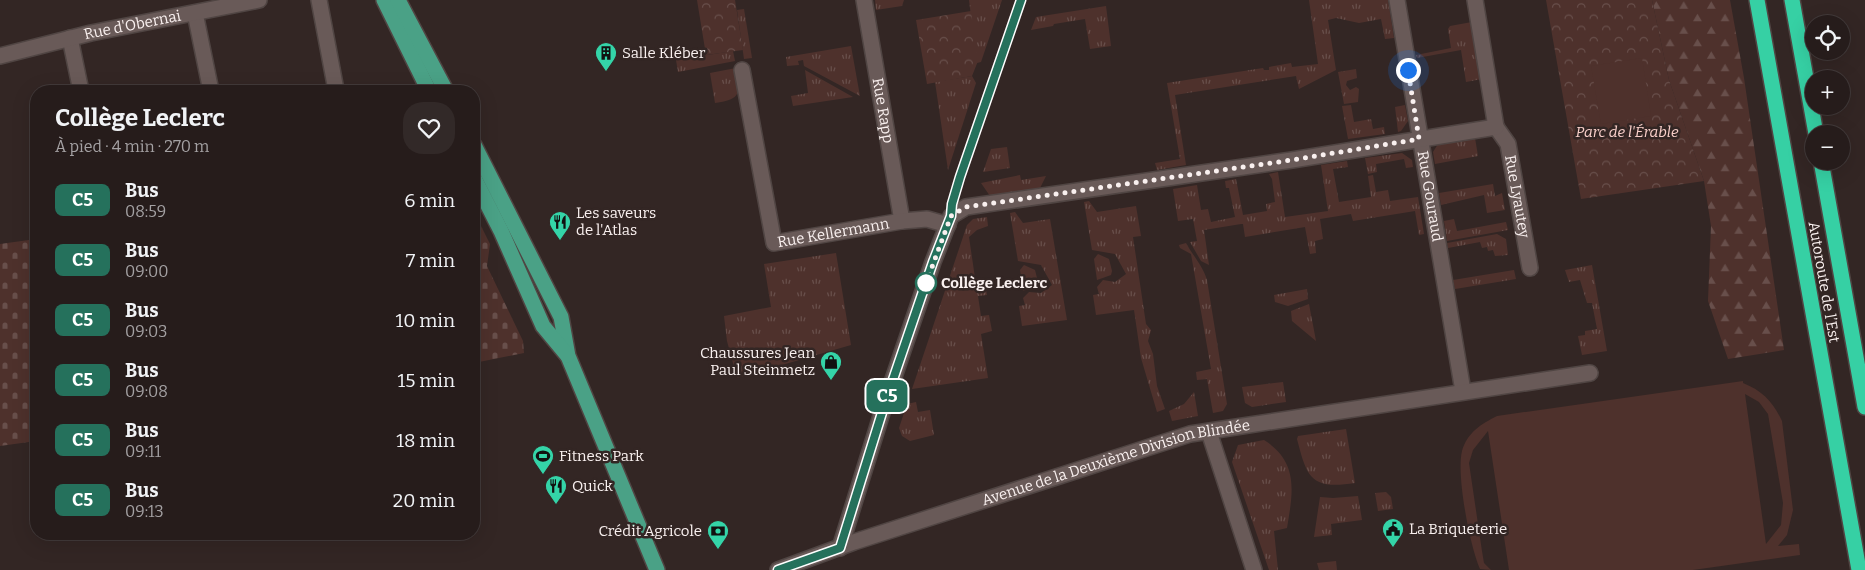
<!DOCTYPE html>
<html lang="fr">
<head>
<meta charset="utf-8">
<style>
	body { margin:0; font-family:Bitter,serif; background:#322928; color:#f1f3f6; height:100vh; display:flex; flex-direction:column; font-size:19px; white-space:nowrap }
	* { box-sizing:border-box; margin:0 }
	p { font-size:16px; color:#a4a1a3 }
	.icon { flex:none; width:28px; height:28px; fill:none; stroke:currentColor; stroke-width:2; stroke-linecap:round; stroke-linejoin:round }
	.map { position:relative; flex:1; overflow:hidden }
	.panel { position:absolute; left:30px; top:85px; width:450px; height:455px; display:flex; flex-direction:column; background:#261c1b; border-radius:20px; box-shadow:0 5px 20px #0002,0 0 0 1px #423a3a }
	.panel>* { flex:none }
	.badge { padding:0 10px; border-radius:8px; font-size:18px; line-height:32px }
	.tools { position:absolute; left:1805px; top:15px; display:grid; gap:10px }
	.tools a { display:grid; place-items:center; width:45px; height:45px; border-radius:50%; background:#261c1b; box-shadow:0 5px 20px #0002,0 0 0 1px #423a3a; font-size:25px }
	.you { position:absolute; width:25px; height:25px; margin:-12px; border:4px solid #fff; border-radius:50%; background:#1a73e8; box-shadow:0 0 0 8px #1a73e833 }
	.map>.badge { position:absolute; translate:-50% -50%; box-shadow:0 0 0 2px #fff }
	.round { display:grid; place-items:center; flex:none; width:52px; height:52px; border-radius:20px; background:#322928 }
	.summary { display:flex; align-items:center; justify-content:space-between; height:85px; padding:0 25px }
	h1 { font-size:24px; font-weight:700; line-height:38px }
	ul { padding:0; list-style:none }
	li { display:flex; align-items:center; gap:15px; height:60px; padding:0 25px }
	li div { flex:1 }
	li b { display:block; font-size:19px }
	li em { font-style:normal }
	li .badge { min-width:55px; font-weight:700; text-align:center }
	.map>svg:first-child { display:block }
	.grass { fill:url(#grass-tufts) }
	.forest { fill:url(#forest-firs) }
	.cemetery { fill:url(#cemetery-stones) }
	.park { fill:url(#park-crowns) }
	.pitch { fill:#4e312c; fill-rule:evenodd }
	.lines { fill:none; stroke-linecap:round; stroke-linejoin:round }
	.minor-casing { stroke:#504543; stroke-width:18 }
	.major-casing { stroke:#504543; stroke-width:18 }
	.highway-casing { stroke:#504543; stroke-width:18 }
	.minor { stroke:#695a58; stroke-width:15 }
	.major { stroke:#4aa186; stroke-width:15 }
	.highway { stroke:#36d0a4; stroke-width:15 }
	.line-casing { stroke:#fff; stroke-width:11 }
	.line { stroke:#25715c; stroke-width:8 }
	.walk { stroke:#f9f0ef; stroke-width:5; stroke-dasharray:0 9 }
	.stop-dot { fill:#fff; stroke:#25715c; stroke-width:2.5 }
	.labels { text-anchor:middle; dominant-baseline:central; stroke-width:5; stroke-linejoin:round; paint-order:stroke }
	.street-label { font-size:15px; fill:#f9f0ef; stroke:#332624 }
	.poi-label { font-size:15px; fill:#f9f0ef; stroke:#332624; text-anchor:start }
	.park-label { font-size:15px; font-style:italic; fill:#fad0ca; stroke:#332624 }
	.stop-label { font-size:15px; font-weight:bold; fill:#f9f0ef; stroke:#332624; text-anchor:start }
</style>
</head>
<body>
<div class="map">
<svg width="1865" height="570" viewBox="0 0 1865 570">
	<defs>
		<pattern id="grass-tufts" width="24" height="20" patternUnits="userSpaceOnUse" patternTransform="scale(1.25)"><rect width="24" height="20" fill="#4e312c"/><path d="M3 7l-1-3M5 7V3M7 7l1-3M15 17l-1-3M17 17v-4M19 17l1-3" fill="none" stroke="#684f4b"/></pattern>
		<pattern id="forest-firs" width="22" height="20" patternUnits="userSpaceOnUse" patternTransform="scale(1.25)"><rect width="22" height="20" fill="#4e312c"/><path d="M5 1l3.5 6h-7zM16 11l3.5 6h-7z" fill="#684f4b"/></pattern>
		<pattern id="cemetery-stones" width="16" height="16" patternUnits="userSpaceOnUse" patternTransform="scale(1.25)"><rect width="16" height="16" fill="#4e312c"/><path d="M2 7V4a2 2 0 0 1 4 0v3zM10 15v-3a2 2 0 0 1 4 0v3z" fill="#684f4b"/></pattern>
		<pattern id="park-crowns" width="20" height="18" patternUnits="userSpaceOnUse" patternTransform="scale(1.25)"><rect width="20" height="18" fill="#4e312c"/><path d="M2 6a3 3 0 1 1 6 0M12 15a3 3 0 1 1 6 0" fill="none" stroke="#684f4b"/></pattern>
	</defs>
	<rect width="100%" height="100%" fill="#332624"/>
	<!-- grass -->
	<g class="grass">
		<path d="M875,0h29l-2,6 -26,4z"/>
		<path d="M969,0h33l-21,62 -4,1z"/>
		<path d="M1309,0h79l6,38 -9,1 -4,-20 -22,4 -23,-5 -8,2 8,50 -37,19 -3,-13 -121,19 11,70 -29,5 -2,-7 25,-4 -13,-76 96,-15 1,2h5v-3l22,-4 1,4 26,-3z"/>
		<path d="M1106,6l5,40 -21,3 -5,-30 -31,5 -1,2 -22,4 5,-13z"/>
		<path d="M744,9l8,49 -8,1 -7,-49z"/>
		<path d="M1472,22l10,57 -16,3 -5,-32 -44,8 -1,-3 35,-7 -3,-19 2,-3z"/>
		<path d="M851,46l9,50 -56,-30 -1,-6 -5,1 1,4 -12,1 -1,-9z"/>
		<path d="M733,51l2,10 -57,11 -2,-12z"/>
		<path d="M736,68c4,26 6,31 -21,35l-5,-30z"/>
		<path d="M1356,69l1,9 -10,3 -1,4 4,5 6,-3 3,2 -1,13 -14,2 -6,-32z"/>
		<path d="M805,70l48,27 -60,9 -2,-10 17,-3z"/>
		<path d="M972,76l4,7 -28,87 -13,-88z"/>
		<path d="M1351,105l3,17 17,-3 2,10 11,-2 1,7 -37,5 -6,-33z"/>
		<path d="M1405,105l3,16 -7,10 -3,1 -3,-25z"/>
		<path d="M1475,138l3,18 -43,8 -2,-12 5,-8z"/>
		<path d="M1007,147l3,21 -27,4 8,-23z"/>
		<path d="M1402,153l10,7 1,7 -7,1 -2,-9 -28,5 1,8 -9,2 -3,-16z"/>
		<path d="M1347,161l1,6 -15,2 6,33 32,-5 -3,-21 5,-1 3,17 12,-2 2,11 28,-4 6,37 -5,1 -4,-24 -62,10 -2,-7 -31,5 3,20 -8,2 1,12 -6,1 -5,-27 -60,10 -2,-13h-2l-37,6 5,35 -8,-4 -11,-19 7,-1 -4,-22 -15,2 -5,-32 24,-4 4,25 7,-1 3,13 24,-5 -6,-29h-3l-1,-7 11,-2 7,36 24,-4 -1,-7 9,-2 -3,-23 -3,-5 9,-2 7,45 43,-6 -7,-46z"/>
		<path d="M1020,175l1,5 25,-4 -6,12 -50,8 -9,-13z"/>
		<path d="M1493,184l2,12 7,-3 3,17 -18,3 -3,-18 -43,10 -2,-12z"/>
		<path d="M1089,201l8,11 39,-6 5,30 -8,1 13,87 5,6 -3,11 5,13 4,32 8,23 -8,3 -16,-54 -7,-48 -38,5 -3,-20 6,-1 -2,-7 6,-7 12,2 11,-8 -11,-20 -23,-4 -8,-48z"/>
		<path d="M1015,212l8,11 27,-4 17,101 -45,6 -3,-20 6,-1 -2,-7 6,-6 12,1 11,-8 -11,-20 -23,-4 -8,-48z"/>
		<path d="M987,217l1,9 -11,4 -8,7 6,41 9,1 3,16 -9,1 3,20 8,-1 3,16 -11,3 7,44 -76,11 55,-164 6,-6z"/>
		<path d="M1454,219l3,12 49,-9 2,8 -61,11 -3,-20z"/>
		<path d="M1497,234l9,5 2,16 -13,1 -2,-6 -5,1 -1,-4 -5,1 -2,-6 -32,6 -1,-5z"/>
		<path d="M1186,243c7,13 17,23 21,37l20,124 -4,7 -10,2 -6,-34 -10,1 -1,-8 15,-3 -20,-115 -11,-6 -1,-3z"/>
		<path d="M836,253l15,92 -114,33 -10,-37 -3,-25 47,-9 -7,-43z"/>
		<path d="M1098,254l11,5 3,12 -1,4 -14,5 -3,-21z"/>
		<path d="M1024,265l11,5 3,12 -2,4 -13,5 -3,-21z"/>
		<path d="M1592,265l15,86 -25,4 -4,-19 7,-1v-4l12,-2 -5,-26h-5l-7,-23 -11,2 -4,-12z"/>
		<path d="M1514,270l2,9 -61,10 -2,-9z"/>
		<path d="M1307,289l1,10 -20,7 -13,-4 -1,-7z"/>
		<path d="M1309,304l7,37 -24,-20 -1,-10z"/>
		<path d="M1283,382l3,20 -34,5 -7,-4 -3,-16z"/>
		<path d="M1194,392l4,24 -26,5 -3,-10 15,-7z"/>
		<path d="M916,402l2,10 12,-2 4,25 -24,6 -8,-5 -3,-8 8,-24z"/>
		<path d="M1346,429l9,54c-45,7 -48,-6 -58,-44l1,-3z"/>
		<path d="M1264,440c35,22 29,52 23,88l-13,3 4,39h-9l-37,-108 6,-17z"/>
		<path d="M1386,492l5,5 2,12 -15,2 -3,-18z"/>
		<path d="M1358,496l4,24 -31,4 1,11 -18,2 6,-40 13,1z"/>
		<path d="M1336,561l1,9h-18l-2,-7z"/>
	</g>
	<!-- forest -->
	<path class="forest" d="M1652,0h78l14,78 40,272 -56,9 -20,-58 3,-75 -7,-45 -35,-101z"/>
	<!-- cemetery -->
	<g class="cemetery">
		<path d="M474,212l16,32 -3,22 36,75 1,12 -50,10z"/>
		<path d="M36,239v202l-36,5v-202z"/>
	</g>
	<!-- park -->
	<g class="park">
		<path d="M697,0h38l8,50 -37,5z"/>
		<path d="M1546,0h106l17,80 35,101 -123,18z"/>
		<path d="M971,11l7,50 -6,15 -45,8 -11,-64z"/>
	</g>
	<!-- pitch -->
	<g class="pitch">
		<path d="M1642,58l9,58 -50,8 -10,-58z"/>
		<path d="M1743,381v2c20,8 30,19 39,38l11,89 -6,25 -9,11 21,-2 1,11 -107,15h-184l-21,-139 -15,19 -4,13 13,88 2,12 7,7 -11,-1c-10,-23 -24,-94 -18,-118 5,-18 19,-27 35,-35zM1745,394l14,8 9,12 15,89 -2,22 -15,19z"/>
	</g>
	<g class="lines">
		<!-- minor casing -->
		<g class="minor-casing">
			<g id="minor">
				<path d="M319,0l17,90"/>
				<path id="s1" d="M864,0l38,221"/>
				<path id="s2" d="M1397,0l66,391"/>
				<path d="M195,13l16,78"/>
				<path d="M70,38l11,53"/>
				<path id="s3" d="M0,56l91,-23 168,-33"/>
				<path id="s4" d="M742,70l32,173 128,-22 25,-2 21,6"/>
				<path id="s5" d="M1496,127l12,17 22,124"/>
				<path d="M1209,432l45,138"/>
				<path d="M840,548l45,-145 48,-141 18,-46 15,-9 326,-47 204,-33 -21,-127"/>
				<path id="s6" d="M778,570l76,-28 336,-108 400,-61"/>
			</g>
		</g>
		<!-- major casing -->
		<g class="major-casing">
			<g id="major">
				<path d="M384,0l45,91"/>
				<path d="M398,0l48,91"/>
				<path d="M474,145l87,172 7,39 89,214"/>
				<path d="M474,178l27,53 42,95 24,29"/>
			</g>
		</g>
		<!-- highway casing -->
		<g class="highway-casing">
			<g id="highway">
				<path d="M1757,0l102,570"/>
				<path d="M1792,0l24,134"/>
				<path d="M1821,161l44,246"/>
			</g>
		</g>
		<!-- minor -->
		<use href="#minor" class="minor"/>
		<!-- major -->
		<use href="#major" class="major"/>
		<!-- highway -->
		<use href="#highway" class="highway"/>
	</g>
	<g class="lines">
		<!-- line casing -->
		<g class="line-casing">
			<path id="line" d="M778,570l62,-22 45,-145 48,-141 18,-46 1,-12 8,-27 61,-177"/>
		</g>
		<!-- line -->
		<use href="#line" class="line"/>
		<!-- walk -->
		<path class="walk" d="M926,283l25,-67 15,-9 326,-47 127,-21 -11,-69"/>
	</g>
	<!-- icons -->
	<defs>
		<g id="building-pin" transform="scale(1.125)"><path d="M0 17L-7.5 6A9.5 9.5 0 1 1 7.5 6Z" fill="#34d4a8" stroke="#332624"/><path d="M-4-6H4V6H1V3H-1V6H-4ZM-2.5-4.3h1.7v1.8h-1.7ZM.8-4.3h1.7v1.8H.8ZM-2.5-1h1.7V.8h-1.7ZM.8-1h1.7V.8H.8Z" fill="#111"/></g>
		<g id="restaurant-pin" transform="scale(1.125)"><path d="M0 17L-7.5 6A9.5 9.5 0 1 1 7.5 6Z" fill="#34d4a8" stroke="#332624"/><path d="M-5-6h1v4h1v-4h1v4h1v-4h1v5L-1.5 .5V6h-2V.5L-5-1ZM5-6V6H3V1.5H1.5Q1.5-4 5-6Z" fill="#111"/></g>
		<g id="shop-pin" transform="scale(1.125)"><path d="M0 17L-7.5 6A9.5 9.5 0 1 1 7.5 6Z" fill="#34d4a8" stroke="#332624"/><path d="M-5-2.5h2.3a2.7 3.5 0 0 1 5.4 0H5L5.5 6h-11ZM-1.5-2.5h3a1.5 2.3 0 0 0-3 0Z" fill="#111"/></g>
		<g id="stadium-pin" transform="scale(1.125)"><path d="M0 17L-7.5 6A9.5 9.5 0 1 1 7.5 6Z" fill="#34d4a8" stroke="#332624"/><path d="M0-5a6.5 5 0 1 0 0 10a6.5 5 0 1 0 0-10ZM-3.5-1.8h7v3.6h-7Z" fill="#111"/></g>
		<g id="civic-pin" transform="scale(1.125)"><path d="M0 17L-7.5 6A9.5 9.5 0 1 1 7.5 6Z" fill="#34d4a8" stroke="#332624"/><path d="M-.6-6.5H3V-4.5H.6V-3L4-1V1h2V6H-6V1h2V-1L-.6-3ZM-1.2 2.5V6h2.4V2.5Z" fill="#111"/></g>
		<g id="bank-pin" transform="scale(1.125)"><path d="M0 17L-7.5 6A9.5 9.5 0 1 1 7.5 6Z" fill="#34d4a8" stroke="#332624"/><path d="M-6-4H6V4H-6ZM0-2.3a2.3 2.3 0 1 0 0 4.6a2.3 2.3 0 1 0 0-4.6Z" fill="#111"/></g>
	</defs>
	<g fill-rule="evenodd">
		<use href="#building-pin" x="606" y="53"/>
		<use href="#restaurant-pin" x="560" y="222"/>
		<use href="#shop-pin" x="831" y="362"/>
		<use href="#stadium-pin" x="543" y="456"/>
		<use href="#restaurant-pin" x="556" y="486"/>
		<use href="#civic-pin" x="1393" y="529"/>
		<use href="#bank-pin" x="718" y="531"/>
	</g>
	<!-- markers -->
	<circle class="stop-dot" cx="926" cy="283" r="10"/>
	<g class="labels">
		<!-- street labels -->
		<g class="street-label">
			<text stroke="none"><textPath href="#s3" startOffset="136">Rue d'Obernai</textPath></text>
			<text stroke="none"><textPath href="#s1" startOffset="112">Rue Rapp</textPath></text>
			<text stroke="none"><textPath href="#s2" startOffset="199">Rue Gouraud</textPath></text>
			<text stroke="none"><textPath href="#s5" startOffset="74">Rue Lyautey</textPath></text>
			<text stroke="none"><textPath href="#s4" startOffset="236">Rue Kellermann</textPath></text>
			<text transform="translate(1824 282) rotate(80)">Autoroute de l’Est</text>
			<text stroke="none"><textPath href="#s6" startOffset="355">Avenue de la Deuxième Division Blindée</textPath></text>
		</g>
		<!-- poi labels -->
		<g class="poi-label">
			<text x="622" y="53">Salle Kléber</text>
			<text x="576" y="213">Les saveurs<tspan x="576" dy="17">de l'Atlas</tspan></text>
			<text x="815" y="353" text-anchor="end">Chaussures Jean<tspan x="815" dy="17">Paul Steinmetz</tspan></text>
			<text x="559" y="456">Fitness Park</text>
			<text x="572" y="486">Quick</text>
			<text x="1409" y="529">La Briqueterie</text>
			<text x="702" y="531" text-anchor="end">Crédit Agricole</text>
		</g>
		<!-- park labels -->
		<g class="park-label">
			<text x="1627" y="132">Parc de l'Érable</text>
		</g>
		<!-- stop labels -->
		<g class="stop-label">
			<text x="941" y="283">Collège Leclerc</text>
		</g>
	</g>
</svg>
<div class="tools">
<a><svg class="icon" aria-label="locate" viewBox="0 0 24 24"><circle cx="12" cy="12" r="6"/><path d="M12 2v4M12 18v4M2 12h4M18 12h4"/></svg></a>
<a>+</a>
<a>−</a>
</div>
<div class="you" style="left:1408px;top:70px"></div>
<b class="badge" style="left:887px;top:396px;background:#25715c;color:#fff">C5</b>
<section class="panel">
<div class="summary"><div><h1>Collège Leclerc</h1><p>À pied · 4 min · 270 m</p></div><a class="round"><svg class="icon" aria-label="heart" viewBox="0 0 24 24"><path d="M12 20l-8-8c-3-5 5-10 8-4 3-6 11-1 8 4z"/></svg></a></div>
<ul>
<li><span class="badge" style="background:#25715c;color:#fff">C5</span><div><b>Bus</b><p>08:59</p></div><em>6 min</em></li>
<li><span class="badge" style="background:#25715c;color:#fff">C5</span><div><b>Bus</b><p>09:00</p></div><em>7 min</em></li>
<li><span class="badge" style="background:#25715c;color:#fff">C5</span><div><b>Bus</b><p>09:03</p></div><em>10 min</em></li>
<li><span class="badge" style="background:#25715c;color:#fff">C5</span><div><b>Bus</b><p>09:08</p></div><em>15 min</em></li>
<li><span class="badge" style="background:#25715c;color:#fff">C5</span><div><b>Bus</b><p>09:11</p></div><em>18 min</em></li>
<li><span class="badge" style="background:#25715c;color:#fff">C5</span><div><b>Bus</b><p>09:13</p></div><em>20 min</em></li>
</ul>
</section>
</div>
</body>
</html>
